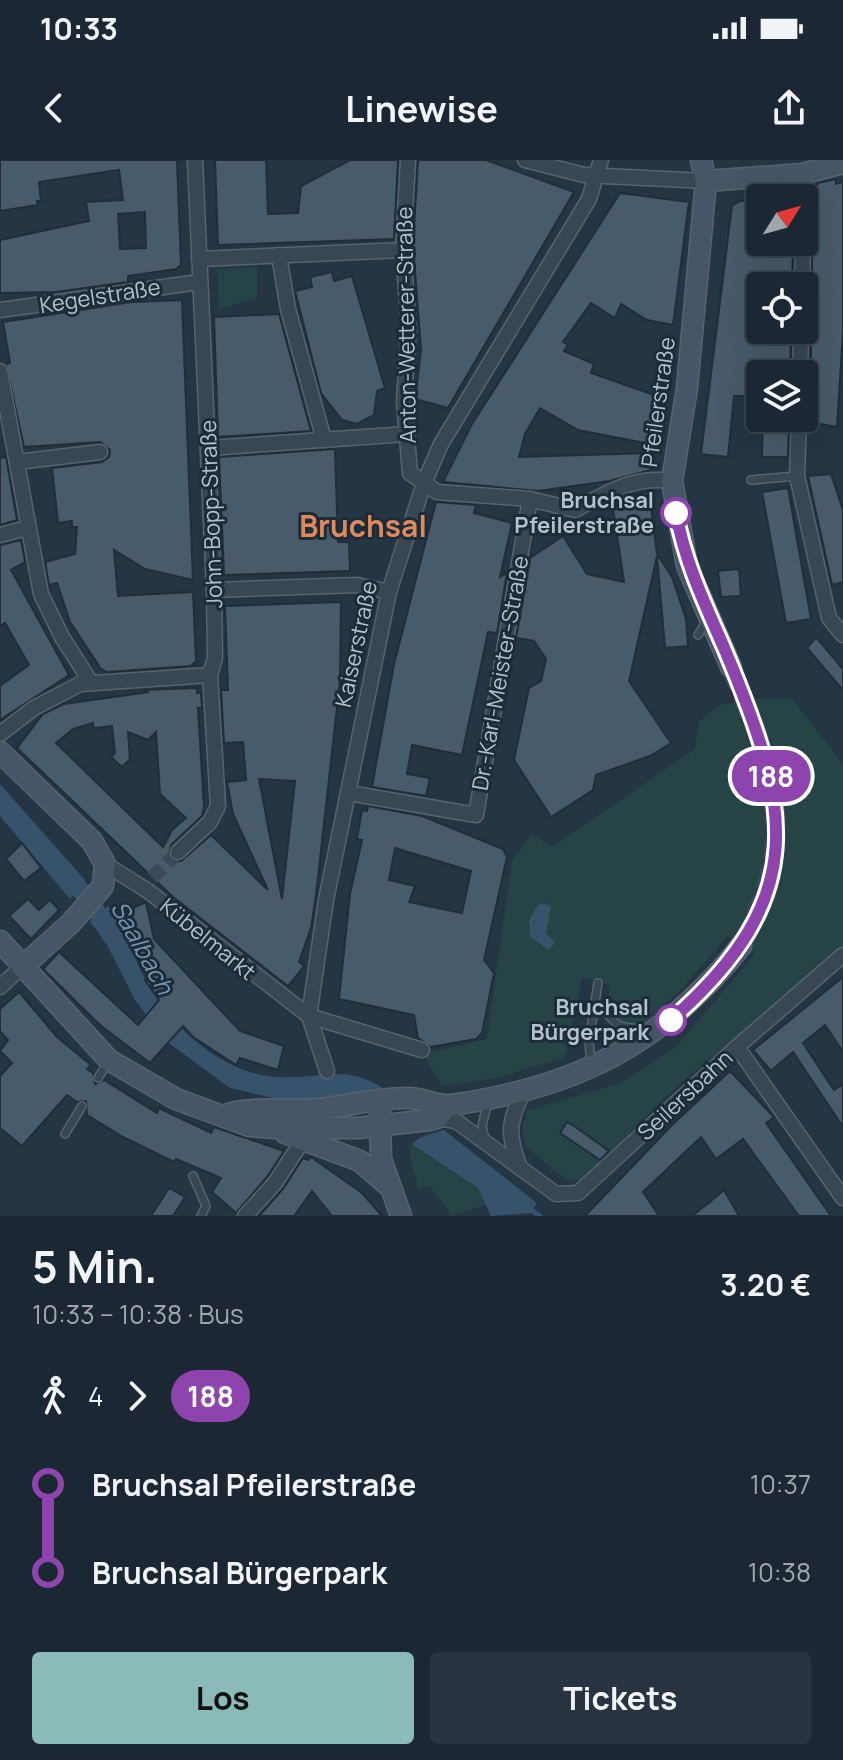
<!DOCTYPE html>
<html lang="de">
<head>
<meta charset="utf-8">
<style>
	body { margin:0; font-family:Manrope,sans-serif; background:#28343f; color:#f1f3f6; height:100vh; display:flex; flex-direction:column; font-size:30px; white-space:nowrap }
	* { box-sizing:border-box; margin:0 }
	p { font-size:26px; color:#a0a6ac }
	.icon { flex:none; width:44px; height:44px; fill:none; stroke:currentColor; stroke-width:2; stroke-linecap:round; stroke-linejoin:round }
	.map { position:relative; height:1056px; overflow:hidden }
	.drawer { display:flex; flex-direction:column; background:#1b2833; flex:1 }
	.drawer>* { flex:none }
	.badge { padding:0 16px; border-radius:26px; font-size:28px; line-height:52px }
	.needle { width:52px; rotate:53deg }
	.tools { position:absolute; left:746px; top:24px; display:grid; gap:16px }
	.tools a { display:grid; place-items:center; width:72px; height:72px; border-radius:8px; background:#1b2833; box-shadow:0 8px 32px #0002,0 0 0 2px #39444e; font-size:40px }
	.map>.badge { position:absolute; translate:-50% -50%; box-shadow:0 0 0 4px #fff }
	.legs { display:flex; align-items:center; gap:12px; height:88px; padding:0 32px; font-size:26px }
	.legs p { margin-inline-start:auto }
	.overview { display:flex; align-items:center; justify-content:space-between; height:136px; padding:0 32px }
	h1 { font-size:44px; font-weight:700; line-height:60px }
	.cta { display:flex; gap:16px; margin-top:auto; padding:16px 32px }
	.cta a { flex:1; height:92px; border-radius:8px; background:#8bbbb9; color:#111; font-size:32px; font-weight:700; line-height:92px; text-align:center }
	.cta a+a { background:#28343f; color:#f1f3f6 }
	ul { padding:0 32px; list-style:none }
	li { display:flex; align-items:center; gap:28px; height:88px; font-size:30px }
	li i { display:grid; place-items:center; width:12px; height:100%; margin:0 10px; background:currentColor }
	li i::after { content:''; width:20px; height:20px; margin:-10px; border:6px solid; border-radius:50%; background:#1b2833 }
	li p { margin-inline-start:auto }
	li:first-child i { background:linear-gradient(#0000 50%,currentColor 0) }
	li:last-child i { background:linear-gradient(currentColor 50%,#0000 0) }
	.status { display:flex; justify-content:space-between; align-items:center; height:56px; padding:0 40px; background:#1b2833; direction:ltr }
	.status svg { height:22px; fill:currentColor }
	header { display:flex; justify-content:space-between; align-items:center; height:104px; padding:0 32px; background:#1b2833; font-size:36px; font-weight:700 }
	.map>svg:first-child { display:block }
	.green { fill:#264445 }
	.water { fill:#37536c }
	.lines { fill:none; stroke-linecap:round; stroke-linejoin:round }
	.stream { stroke:#37536c; stroke-width:5 }
	.canal { stroke:#37536c; stroke-width:18 }
	.building { fill:#485b6a; stroke:#1f2e3a; stroke-width:2; fill-rule:evenodd }
	.street-tunnel { stroke:#3a4a59; stroke-width:14; stroke-dasharray:14 7; stroke-linecap:butt }
	.secondary-tunnel { stroke:#3a4a59; stroke-width:20; stroke-dasharray:20 10; stroke-linecap:butt }
	.lane-casing { stroke:#576470; stroke-width:10 }
	.street-casing { stroke:#576470; stroke-width:17 }
	.secondary-casing { stroke:#576470; stroke-width:23 }
	.lane { stroke:#394753; stroke-width:7 }
	.street { stroke:#394753; stroke-width:14 }
	.secondary { stroke:#465667; stroke-width:20 }
	.line-1-casing { stroke:#fff; stroke-width:18 }
	.line-1 { stroke:#8e44ad; stroke-width:12 }
	.stop-1-dot { fill:#fff; stroke:#8e44ad; stroke-width:4 }
	.labels { text-anchor:middle; dominant-baseline:central; stroke-width:6; stroke-linejoin:round; paint-order:stroke }
	.street-label { font-size:22px; fill:#b6c1cd; stroke:#1d2c39 }
	.stop-label { font-size:22px; font-weight:bold; fill:#b6c1cd; stroke:#1d2c39; text-anchor:end }
	.water-label { font-size:24px; font-style:italic; fill:#7396b3; stroke:#1d2c39 }
	.district-label { font-size:30px; font-weight:bold; fill:#df895f; stroke:#1d2c39 }
</style>
</head>
<body>
<div class="status"><b>10:33</b><svg viewBox="0 0 49 12"><path d="M0 12V9h3v3zM5 12V6h3v6zM10 12V3h3v9zM15 12V0h3v12zM26 1h20v11H26zM47 4h2v5h-2z"/></svg></div>
<header><svg class="icon" aria-label="back" viewBox="0 0 24 24"><path d="M15 5l-7 7 7 7"/></svg>Linewise<svg class="icon" aria-label="share" viewBox="0 0 24 24"><path d="M12 15V3M7 8l5-5 5 5M5 13v7h14v-7"/></svg></header>
<div class="map">
<svg width="843" height="1056" viewBox="0 0 843 1056">
	<rect width="100%" height="100%" fill="#243544"/>
	<!-- green -->
	<g class="green">
		<path d="M257,108v30l-38,11 -2,-40z"/>
		<path d="M758,539h34l51,65v185l-174,144 -85,87 -16,1 -43,-35 -3,-18 5,-17 93,-28 55,-35 80,-94 -28,-17 -48,55 -36,33 -20,-2 -15,-17 1,-21 -27,-8 -17,80 -68,21 -55,8 -19,-32 64,-15 25,-179 20,-26 20,13 143,-98 4,-27 20,-17z"/>
		<path d="M412,984l66,44 7,17 -33,11 -22,-30 -12,2 -9,-33z"/>
	</g>
	<!-- water -->
	<g class="water">
		<path d="M0,624l85,96 -15,19 -70,-83z"/>
		<path d="M544,743l7,3 -5,27 9,10 -7,7 -18,-14 -1,-16 9,-15z"/>
		<path d="M108,746c16,20 24,47 36,71 24,47 77,97 133,100 44,3 64,-14 106,11l-70,11h-36l-47,-11 -64,-47 -31,-41 -31,-61 -14,-17z"/>
		<path d="M444,970l93,73 -6,10 -40,3 -13,-28 -66,-44 9,-7z"/>
	</g>
	<g class="lines">
		<!-- stream -->
		<path class="stream" d="M528,1048l12,8"/>
		<!-- canal -->
		<path class="canal" d="M62,709l29,33 20,34"/>
	</g>
	<!-- building -->
	<g class="building">
		<path d="M0,0h177l4,105 -5,4 -48,7v6l-72,10 -56,1v-53l89,-19 -3,-19 37,-2 -4,-30 -80,12 2,19h-4l1,4 -38,6zM145,52l1,36 -26,1 -2,-35z"/>
		<path d="M215,0h51l2,54 30,-1 3,-27 49,-26h48l-4,79 -176,6z"/>
		<path d="M418,0h68l88,32 -126,216 -33,-9 6,-49 -8,-106z"/>
		<path d="M836,19v5l7,-2v149l-6,96 -27,-5 3,-225 5,-14z"/>
		<path d="M620,33l69,9 -16,123 -26,-5 -26,-16 -6,14 -24,-15 -28,39 5,3 -4,6 30,13 -3,9 69,24 -10,47 -72,-14 -38,-22 -15,26 -6,23 132,-4v17l-42,11 -71,10 -95,-9 29,-58z"/>
		<path d="M740,41h20v41h33l-1,44h-32v44h31l-1,44h-30v22h-26l-6,61 -27,-3 31,-249z"/>
		<path d="M332,112l2,9 18,-5 33,112 -8,3 -3,24 -17,9 -15,-4 -21,-27 -26,-102 17,-4 -2,-10z"/>
		<path d="M182,140l11,280 -48,-11 -31,-19 4,46 75,-4 3,69 -5,5 -84,6 -6,-3 -31,-47 -13,-39 -8,2 -4,-23 30,-8 2,-27h-5v-6l-14,2 -6,-55 50,-6 7,-5 1,-7 -10,-8 -76,5 -18,-83 4,-1 -7,-41 128,-20z"/>
		<path d="M279,154l32,117 -93,6 -4,-120z"/>
		<path d="M763,258h26l-1,39h-26z"/>
		<path d="M335,289l3,93h11l1,29 -126,4 -5,-118z"/>
		<path d="M6,297l11,63 -17,5v-67z"/>
		<path d="M831,314l12,36v72l-11,3 -24,-109z"/>
		<path d="M788,328l23,131 -25,4 -24,-131z"/>
		<path d="M649,331l8,63 15,23 14,42 2,27 -23,2 -8,-92 -28,125 42,62 -21,13 -54,19 -3,15 -42,27 -37,-57 15,-72 12,-7 5,-22 -12,-18 -18,-3 14,-80 33,-22 24,38 37,8 -12,-80z"/>
		<path d="M436,342l40,3 -2,8 38,10 -12,54 7,-4 -10,60 -9,-1 -26,123 -50,-10 -5,29 23,4 -4,18 -54,-9 22,-123z"/>
		<path d="M21,380l4,22 -14,8 58,105 -69,45v-34l29,-21 -24,-42 -5,3v-81z"/>
		<path d="M739,409l2,27 -20,1 -3,-26z"/>
		<path d="M341,442l-1,79 -24,214 -5,33 -12,34 5,4 -16,20 -115,-89 -156,-149 26,-34 21,-10 85,-12 -6,-2 54,-2v5h4l1,15h-4l6,99 -2,9 -31,29 -2,10 5,6h7l30,-26 57,55 -35,-76 -6,-32 19,-2 -3,-38 -19,1 -3,-53h7l-3,-84zM93,563l1,5 18,-2 3,27 -4,4 11,10 8,-8 -2,-27 20,8 8,-8 4,62 26,24 -14,12 -9,17 -107,-104 17,-14zM259,619l36,2 -13,118z"/>
		<path d="M816,477l27,32v21l-36,-42z"/>
		<path d="M368,646l54,10 81,33 4,8 -23,103 10,13 -12,60 -6,6 -45,8 -13,-9 -4,-23 -75,-16 11,-105 12,-54 -5,-1 5,-29 5,1zM395,688l76,23 -9,42 -53,-11 6,-16 -26,-6z"/>
		<path d="M22,683l19,25 -17,13 -18,-22z"/>
		<path d="M28,739l11,11 11,-10 9,10 -28,29 -22,-23z"/>
		<path d="M146,742l8,37 86,92 44,15 -6,24 -38,-12 -4,7 -43,-28 -10,-11 -33,37 -50,-38 -57,-56 16,-17 79,73 21,-25 -14,-20 7,-7 -21,-25 -15,-32z"/>
		<path d="M843,817v75l-18,-27 -22,18 31,47 9,-6v43l-50,-75 -22,19 -18,-21z"/>
		<path d="M19,832l38,45 34,28 -4,4 6,4 2,11 9,-4 53,33 2,-5 52,25 3,-6 70,24 -17,26 -31,36 -24,-21 9,-14 -45,-19 -2,3 -51,-25 -36,-22 -1,-14 -9,1 -10,-7 -45,51 -22,-18v-52l12,-13 -12,-12 8,-11 -8,-9v-22z"/>
		<path d="M730,911l44,46 -8,6 65,93h-32l-56,-77 -27,20 -15,-22 -58,55 16,24h-74l88,-92z"/>
		<path d="M567,962l7,4 35,25 -9,9 -40,-27z"/>
		<path d="M311,997l51,36 20,23h-50l-20,-25 -18,25h-35l24,-27 20,-31 5,2z"/>
		<path d="M169,1028l16,9 -12,19h-22z"/>
		<path d="M724,1030l15,26h-47l19,-15z"/>
	</g>
	<g class="lines">
		<!-- street-tunnel -->
		<path class="street-tunnel" d="M152,718l26,-26"/>
		<!-- secondary-tunnel -->
		<path class="secondary-tunnel" d="M731,507c44,107 69,170 10,279"/>
		<!-- lane casing -->
		<g class="lane-casing">
			<g id="lane">
				<path d="M751,320l46,-4"/>
				<path d="M698,475l8,-13"/>
				<path d="M595,842l24,24 27,4"/>
				<path d="M591,905l-2,-24 9,-58"/>
				<path d="M98,918l10,-16"/>
				<path d="M65,974l17,-28"/>
				<path d="M485,979l-3,-13 5,-21"/>
				<path d="M193,1016l13,30 -5,10"/>
			</g>
		</g>
		<!-- street casing -->
		<g class="street-casing">
			<g id="street">
				<path d="M408,0l-5,90 6,79 -5,72 6,72 27,19 93,7 45,11c33,-18 58,-34 97,-29"/>
				<path d="M525,0l59,15 122,6"/>
				<path d="M802,14v24"/>
				<path d="M279,95l9,54 36,131"/>
				<path d="M199,99l204,-9"/>
				<path d="M802,126l1,-44"/>
				<path d="M0,150l199,-28"/>
				<path d="M0,211l41,223 21,43 28,44"/>
				<path d="M800,214l1,-44"/>
				<path d="M799,258l-2,58 32,142 14,17"/>
				<path d="M209,288l198,-14"/>
				<path d="M17,302l83,-10"/>
				<path d="M0,375l27,-7"/>
				<path d="M214,430l143,-5 32,7"/>
				<path d="M0,574l34,-26 46,-24 130,-9"/>
				<path d="M349,633l127,22 54,-316"/>
				<path d="M178,692l32,-30 8,-16 -8,-131 5,-17 -1,-68 -19,-430"/>
				<path d="M105,704l43,27 161,125 113,34"/>
				<path d="M0,827l22,-20"/>
				<path d="M737,887l106,151"/>
				<path d="M327,911l-18,-55 17,-116 63,-308 35,-109 17,-39 148,-245 12,-39"/>
				<path d="M437,958l19,3 100,73 22,-1 159,-146 106,-92"/>
				<path d="M520,1008c-13,-35 -12,-44 4,-78"/>
				<path d="M245,1056l30,-33 28,-43"/>
			</g>
		</g>
		<!-- secondary casing -->
		<g class="secondary-casing">
			<g id="secondary">
				<path d="M701,0l5,21 -19,207 -15,93 15,85 44,101"/>
				<path d="M706,21l96,-7 41,-11"/>
				<path d="M0,592l92,89 13,23 -2,22 -32,37 -49,44"/>
				<path d="M0,781l109,119 67,39 73,27 25,2h84l72,-8 7,-2 10,-12"/>
				<path d="M380,953l1,46 20,57"/>
				<path d="M223,956c19,-10 70,-5 96,-7 29,-3 61,-12 90,-11 14,0 28,9 42,7 124,-17 212,-61 290,-159"/>
				<path d="M285,973l75,28 30,26"/>
			</g>
		</g>
		<!-- lane -->
		<use href="#lane" class="lane"/>
		<!-- street -->
		<use href="#street" class="street"/>
		<!-- secondary -->
		<use href="#secondary" class="secondary"/>
	</g>
	<g class="lines">
		<!-- line-1 casing -->
		<g class="line-1-casing">
			<path id="line-1" d="M671,860c141,-124 120,-212 54,-370 -20,-46 -40,-87 -49,-137"/>
		</g>
		<!-- line-1 -->
		<use href="#line-1" class="line-1"/>
	</g>
	<!-- markers -->
	<g class="stop-1-dot">
		<circle cx="676" cy="353" r="14"/>
		<circle cx="671" cy="860" r="14"/>
	</g>
	<g class="labels">
		<!-- street labels -->
		<g class="street-label">
			<text transform="translate(100 136) rotate(-9)">Kegelstraße</text>
			<text transform="translate(406 165) rotate(-91)">Anton-Wetterer-Straße</text>
			<text transform="translate(658 242) rotate(-82)">Pfeilerstraße</text>
			<text transform="translate(211 354) rotate(-92)">John-Bopp-Straße</text>
			<text transform="translate(356 484) rotate(-78)">Kaiserstraße</text>
			<text transform="translate(500 513) rotate(-80)">Dr.-Karl-Meister-Straße</text>
			<text transform="translate(208 779) rotate(39)">Kübelmarkt</text>
			<text transform="translate(685 935) rotate(-43)">Seilersbahn</text>
		</g>
		<!-- stop labels -->
		<g class="stop-label">
			<text x="654" y="340">Bruchsal<tspan x="654" dy="25">Pfeilerstraße</tspan></text>
			<text x="649" y="847">Bruchsal<tspan x="649" dy="25">Bürgerpark</tspan></text>
		</g>
		<!-- water labels -->
		<g class="water-label">
			<text transform="translate(143 787) rotate(61)">Saalbach</text>
		</g>
		<!-- district labels -->
		<g class="district-label">
			<text x="363" y="365">Bruchsal</text>
		</g>
	</g>
</svg>
<div class="tools">
<a><svg class="needle" viewBox="-14 -14 28 28"><path d="M0-13l5 13h-10z" fill="#e53935"/><path d="M0 13l5-13h-10z" fill="#a0a6ac"/></svg></a>
<a><svg class="icon" aria-label="locate" viewBox="0 0 24 24"><circle cx="12" cy="12" r="6"/><path d="M12 2v4M12 18v4M2 12h4M18 12h4"/></svg></a>
<a><svg class="icon" aria-label="layers" viewBox="0 0 24 24"><path d="M12 4l9 5-9 5-9-5zM3 14l9 5 9-5"/></svg></a>
</div>
<b class="badge" style="left:771px;top:616px;background:#8e44ad;color:#fff">188</b>
</div>
<section class="drawer">
<div class="overview"><div><h1>5 Min.</h1><p>10:33 – 10:38 · Bus</p></div><b>3.20 €</b></div>
<div class="legs"><svg class="icon" aria-label="walk" viewBox="0 0 24 24"><circle cx="13" cy="4" r="2"/><path d="M13 8l-2 6 4 7M11 14l-3 7M7 12l3-4h3l4 4"/></svg>4<svg class="icon" aria-label="forward" viewBox="0 0 24 24"><path d="M9 5l7 7-7 7"/></svg><b class="badge" style="background:#8e44ad;color:#fff">188</b></div>
<ul>
<li><i style="color:#8e44ad"></i><b>Bruchsal Pfeilerstraße</b><p>10:37</p></li>
<li><i style="color:#8e44ad"></i><b>Bruchsal Bürgerpark</b><p>10:38</p></li>
</ul>
<div class="cta"><a>Los</a><a>Tickets</a></div>
</section>
</body>
</html>
